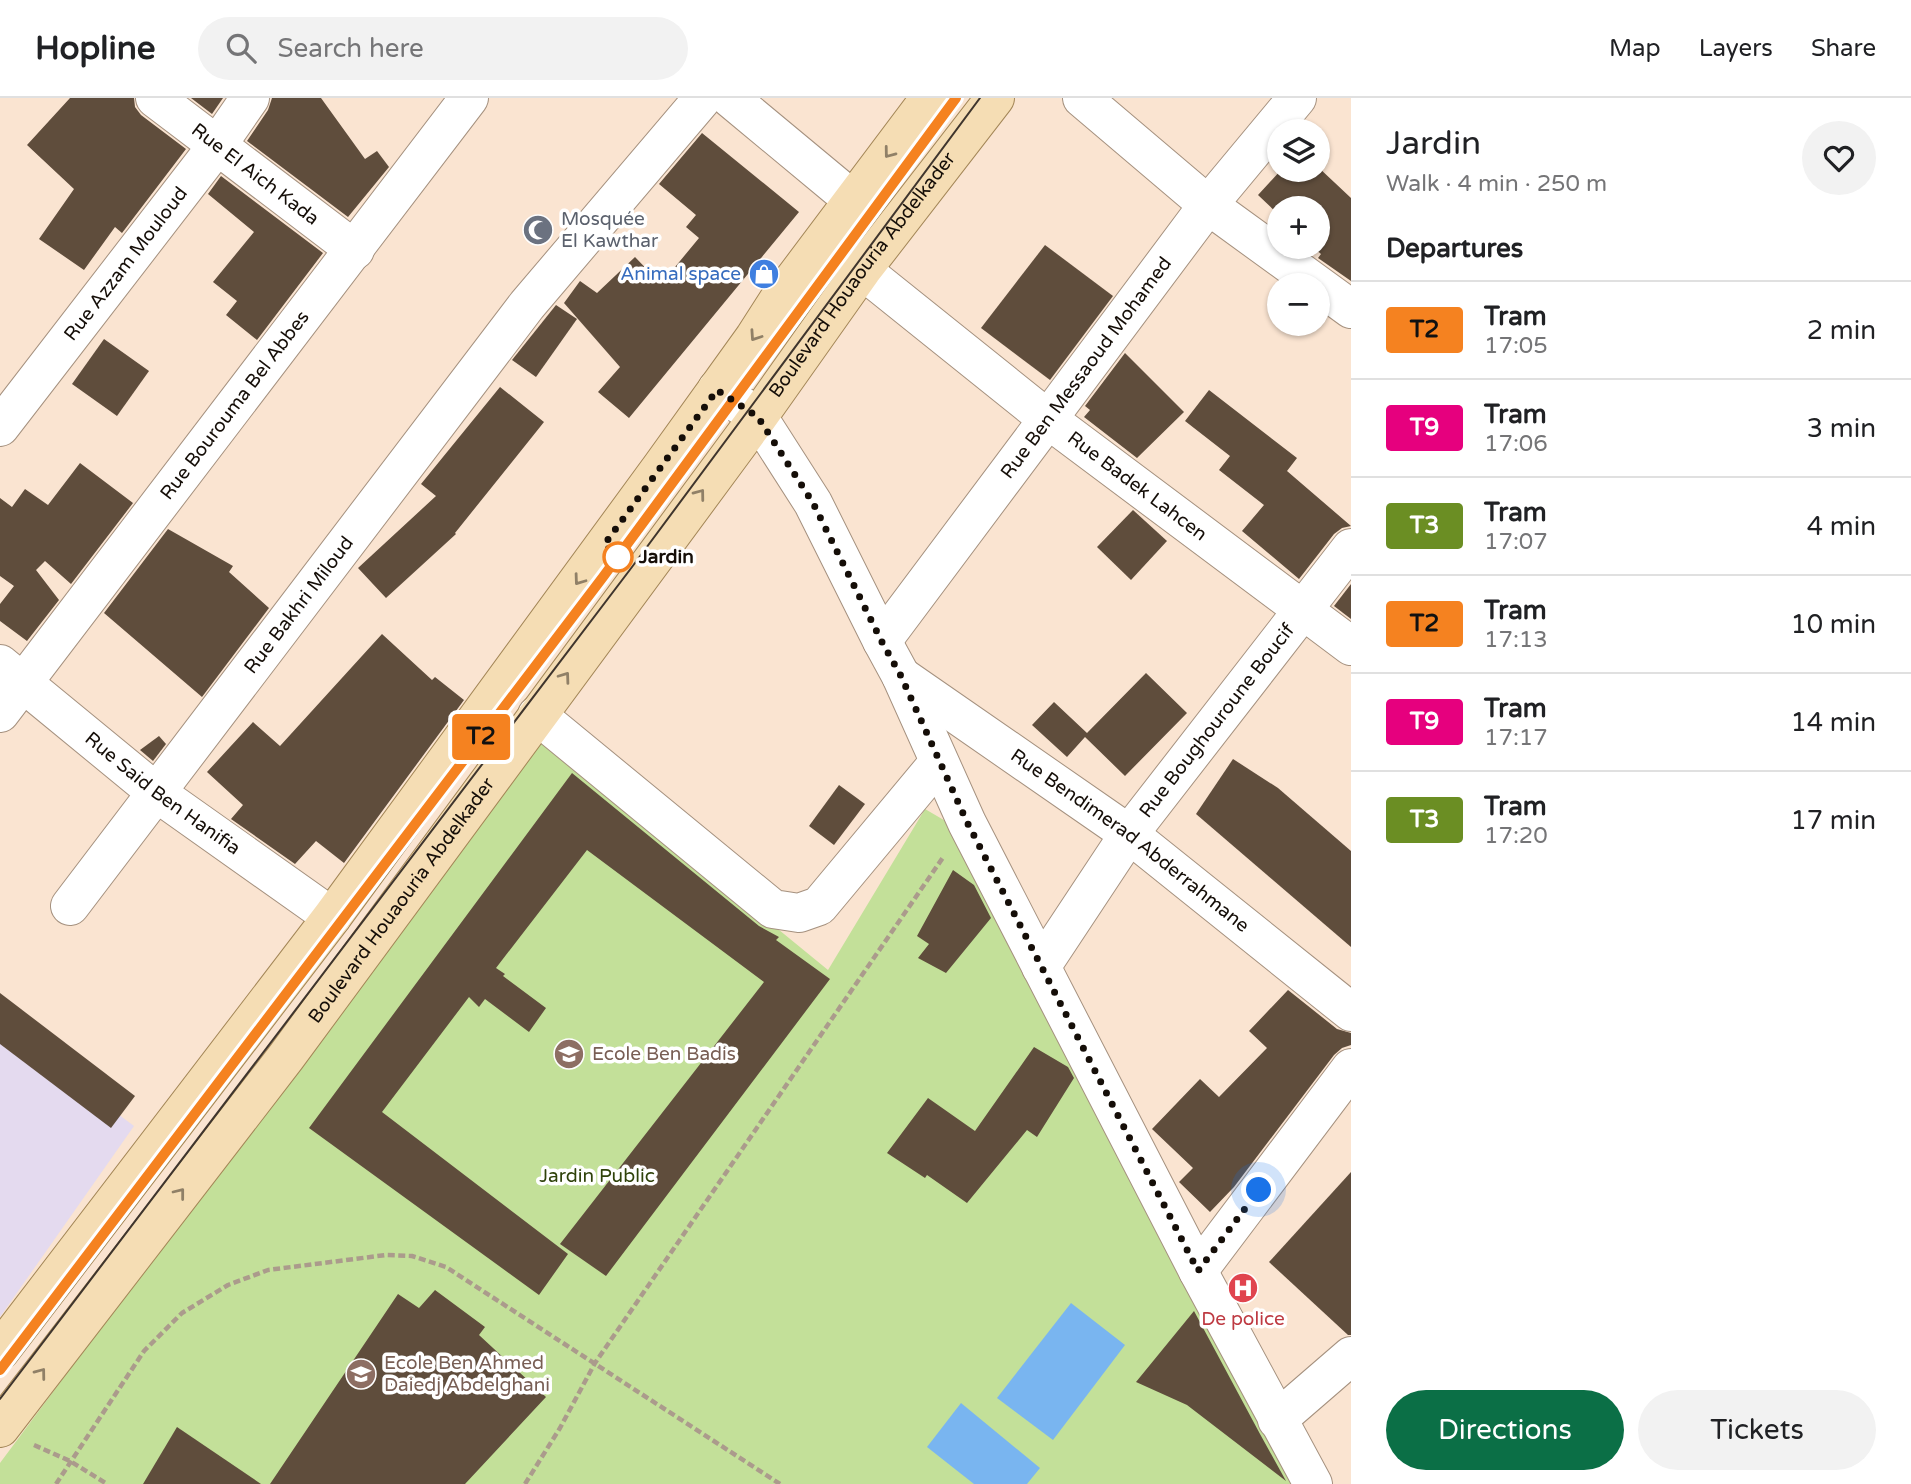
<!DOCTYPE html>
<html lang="en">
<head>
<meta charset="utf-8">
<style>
	body { margin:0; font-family:"Varela Round",sans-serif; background:#f2f2f2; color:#202124; height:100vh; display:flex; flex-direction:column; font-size:26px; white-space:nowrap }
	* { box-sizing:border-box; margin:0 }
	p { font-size:23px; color:#757577 }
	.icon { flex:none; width:38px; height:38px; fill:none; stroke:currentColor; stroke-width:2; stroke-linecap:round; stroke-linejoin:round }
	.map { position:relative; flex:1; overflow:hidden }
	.drawer { display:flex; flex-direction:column; background:#fff; width:560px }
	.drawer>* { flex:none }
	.badge { padding:0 14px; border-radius:5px; font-size:24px; line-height:46px }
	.controls { position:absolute; left:1267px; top:21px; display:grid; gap:14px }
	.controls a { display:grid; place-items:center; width:63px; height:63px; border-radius:50%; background:#fff; box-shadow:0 2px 5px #0004; font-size:35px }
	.you { position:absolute; width:35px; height:35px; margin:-18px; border:5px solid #fff; border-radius:50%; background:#1a73e8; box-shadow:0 0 0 10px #1a73e833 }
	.map>.badge { position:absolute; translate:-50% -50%; box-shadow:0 0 0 4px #fff }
	h2 { padding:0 35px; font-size:26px; line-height:63px }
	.round { display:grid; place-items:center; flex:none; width:74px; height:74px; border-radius:37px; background:#f2f2f2 }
	.headline { display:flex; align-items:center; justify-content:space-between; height:119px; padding:0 35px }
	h1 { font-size:33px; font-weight:600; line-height:52px }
	.button { display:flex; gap:14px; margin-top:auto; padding:14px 35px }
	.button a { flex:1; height:80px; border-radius:42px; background:#0b6f46; color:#fff; font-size:28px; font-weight:600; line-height:80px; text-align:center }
	.button a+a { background:#f2f2f2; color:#202124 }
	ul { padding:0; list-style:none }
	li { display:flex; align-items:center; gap:21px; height:98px; padding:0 35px; border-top:2px solid #e0e0e0 }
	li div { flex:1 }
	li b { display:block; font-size:26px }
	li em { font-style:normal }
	li .badge { min-width:77px; font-weight:700; text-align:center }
	header { display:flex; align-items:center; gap:42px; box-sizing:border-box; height:98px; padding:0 35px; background:#fff; border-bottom:2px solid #e0e0e0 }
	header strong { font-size:33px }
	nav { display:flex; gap:38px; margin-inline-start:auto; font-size:24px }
	.search { width:490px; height:63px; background:#f2f2f2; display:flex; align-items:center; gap:18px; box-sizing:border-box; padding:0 24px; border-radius:38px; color:#757577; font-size:26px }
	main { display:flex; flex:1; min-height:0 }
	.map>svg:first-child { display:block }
	.medical { fill:#e4daef }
	.green { fill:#c3e099 }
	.water { fill:#79b5f0 }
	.building { fill:#5f4d3c }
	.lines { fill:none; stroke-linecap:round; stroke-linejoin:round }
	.street-casing { stroke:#a5917f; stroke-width:40 }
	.secondary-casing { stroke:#a5917f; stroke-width:40 }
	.primary-casing { stroke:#a38657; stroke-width:40 }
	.path { stroke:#ab9b8c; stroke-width:4.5; stroke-dasharray:7 3.5; stroke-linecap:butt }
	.street { stroke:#fff; stroke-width:38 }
	.secondary { stroke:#fff; stroke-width:38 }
	.primary { stroke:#f5ddb4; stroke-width:38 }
	.tram { stroke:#3f352d; stroke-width:2 }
	.oneway { stroke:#908067 }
	.line-casing { stroke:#fff; stroke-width:16 }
	.line { stroke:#f58220; stroke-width:10 }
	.walk { stroke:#150e08; stroke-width:7; stroke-dasharray:0 12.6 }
	.stop-dot { fill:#fff; stroke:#f58220; stroke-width:3.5 }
	.labels { text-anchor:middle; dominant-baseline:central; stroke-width:7; stroke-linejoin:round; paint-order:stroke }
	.street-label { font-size:19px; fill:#150e08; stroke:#fff }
	.worship-label { font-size:19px; fill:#5b616d; stroke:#fff; text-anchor:start }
	.shop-label { font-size:19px; fill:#366cbe; stroke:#fff; text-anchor:end }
	.stop-label { font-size:19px; font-weight:bold; fill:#150e08; stroke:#fff; text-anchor:start }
	.education-label { font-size:19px; fill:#785e54; stroke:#fff; text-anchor:start }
	.park-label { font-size:19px; fill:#2f420a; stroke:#fff }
	.health-label { font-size:19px; fill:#be3a42; stroke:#fff }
</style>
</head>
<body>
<header>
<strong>Hopline</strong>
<div class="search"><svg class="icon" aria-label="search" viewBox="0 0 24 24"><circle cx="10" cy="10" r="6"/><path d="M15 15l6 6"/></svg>Search here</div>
<nav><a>Map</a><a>Layers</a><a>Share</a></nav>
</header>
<main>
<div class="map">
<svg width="1351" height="1386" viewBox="0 0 1351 1386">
	<rect width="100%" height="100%" fill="#fae4d1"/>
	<!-- medical -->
	<path class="medical" d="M0,928l134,100 -134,191z"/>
	<!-- green -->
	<path class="green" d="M542,638l286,234 97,-161 53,31 340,644h-1318v-21z"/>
	<!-- water -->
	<g class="water">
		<path d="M1071,1205l54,42 -72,95 -56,-42z"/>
		<path d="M961,1305l79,65 -13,16h-53l-47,-37z"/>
	</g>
	<!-- building -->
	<g class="building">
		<path d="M70,0h64l1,9 6,8 45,34 -64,84 -7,-6 -31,43 -45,-31 35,-50 -47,-44z"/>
		<path d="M191,0h32l-11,16z"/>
		<path d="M272,0h49l44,61 12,-8 12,16 -41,50 -101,-76 21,-31z"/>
		<path d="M702,35l97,79 -170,206 -31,-26 22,-25 -56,-64 16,-22 17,12 38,-36 26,27 38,-46 -13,-11 10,-12 -37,-31z"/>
		<path d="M1318,69l33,31v83l-33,-23 3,-4 -8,-7h5v-39h-39v7l-21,-20 23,-25h37z"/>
		<path d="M221,78l102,77 -66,87 -31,-25 11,-14 -24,-19 41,-50 -46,-38z"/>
		<path d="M1045,147l68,51 -63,84 -69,-52z"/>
		<path d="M556,207l21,14 -41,58 -24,-17z"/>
		<path d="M104,241l45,32 -32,45 -45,-32z"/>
		<path d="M1125,255l59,59 -47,46 -53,-41 6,-7 -5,-4z"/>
		<path d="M500,289l44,35 -89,111 1,1 -70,64 -28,-30 78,-72 -15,-12z"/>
		<path d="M1209,292l88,68 -10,13 64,55 -9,2 -8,6 -35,45 -57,-48 22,-26 -45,-35 11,-14 -45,-35z"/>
		<path d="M80,365l53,40 -62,81 -26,-23 -9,9 23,30 -32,41 -27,-20v-17l14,-18 -14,-10v-78l12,9 13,-18 23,16z"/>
		<path d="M1133,412l34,31 -36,39 -34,-33z"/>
		<path d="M168,431l65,37 -4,6 40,36 -67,89 -98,-84z"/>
		<path d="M1351,486v35l-17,-13z"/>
		<path d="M382,536l50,46 3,-3 29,23 -120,163 -28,-22 -21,23 -64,-45 12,-14 -36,-33 46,-50 27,24z"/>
		<path d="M1146,575l41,40 -62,63 -40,-39 -18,20 -35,-32 22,-23 33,31z"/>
		<path d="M159,638l7,8 -13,17 -13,-11z"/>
		<path d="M1233,661l45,29 73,63v96l-155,-133z"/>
		<path d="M572,675l187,153 20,11 -3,3 54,39 -224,297 -46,-32 204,-262 -177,-132 -91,118 9,6 -2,2 43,32 -17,24 -44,-33 -6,8 -10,-10 -87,115 186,142 -29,41 -230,-167z"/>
		<path d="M839,687l26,19 -31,41 -25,-19z"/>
		<path d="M953,772l21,15 17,33 -45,55 -28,-15 11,-14 -12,-8z"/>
		<path d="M1288,892l49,39 14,4v12l-9,3 -8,7 -100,132 -24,25 -31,-30 14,-14 -41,-39 48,-50 19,18 48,-49 -18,-17z"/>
		<path d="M0,895l135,103 -24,32 -111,-84z"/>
		<path d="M1034,949l34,20 6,11 -37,59 -10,-7 -60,73 -40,-28 -2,3 -38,-25 41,-55 47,33z"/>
		<path d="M1351,1074v163h-3l-79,-73z"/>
		<path d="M435,1192l50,37 -6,8 67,62 -81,87h-195l128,-190 21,14z"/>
		<path d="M1194,1213l66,123 26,47 -99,-76 -51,-23z"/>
		<path d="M177,1329l84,57h-118z"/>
	</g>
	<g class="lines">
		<!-- street casing -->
		<g class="street-casing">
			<g id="street">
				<path id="s1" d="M155,0l200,152"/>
				<path d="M730,0l124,103"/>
				<path d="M1082,0l126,107 143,104"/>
				<path id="s2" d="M862,172l187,150 302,226"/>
				<path id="s3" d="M0,329l216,-280 34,-49"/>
				<path id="s4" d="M882,543l326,-436 89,-107"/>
				<path id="s5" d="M0,566l157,129 175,124"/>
				<path id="s6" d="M901,578l228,158 222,178"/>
				<path id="s7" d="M0,615l469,-615"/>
				<path d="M537,617l236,194 26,4 20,-7 120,-144"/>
				<path id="s8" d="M70,808l457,-601 176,-207"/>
				<path id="s9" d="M1041,869l88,-133 222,-286"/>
				<path d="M1198,1173l153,-203"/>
				<path d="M1277,1322l74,-64"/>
			</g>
		</g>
		<!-- secondary casing -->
		<g class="secondary-casing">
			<path id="secondary" d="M717,291l41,28 55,86 69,138 19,35 66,147 231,448 115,213"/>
		</g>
		<!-- primary casing -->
		<g class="primary-casing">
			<g id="primary">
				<path d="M0,1253l332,-434 330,-451 92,-128 25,-39 151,-201"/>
				<path id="s10" d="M0,1330l286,-371 472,-640 104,-147 133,-172"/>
			</g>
		</g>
		<!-- path -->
		<g class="path">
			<path d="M34,1347l36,16 37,23"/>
			<path d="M56,1386l88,-133 38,-38 46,-28 40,-15 118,-15 26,1 34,11 334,217"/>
			<path d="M525,1386l35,-56 35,-65 349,-507"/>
		</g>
		<!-- street -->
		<use href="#street" class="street"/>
		<!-- secondary -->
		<use href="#secondary" class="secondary"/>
		<!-- primary -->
		<use href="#primary" class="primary"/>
		<!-- tram -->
		<g class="tram">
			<path d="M0,1272l618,-813 338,-459"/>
			<path d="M0,1301l632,-832 348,-469"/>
		</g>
	</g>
	<!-- one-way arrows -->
	<defs><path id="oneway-chevron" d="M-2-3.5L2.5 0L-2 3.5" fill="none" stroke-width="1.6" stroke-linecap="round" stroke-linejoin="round" transform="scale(1.75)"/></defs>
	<g class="oneway">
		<use href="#oneway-chevron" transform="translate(889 55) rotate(127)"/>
		<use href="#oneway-chevron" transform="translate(755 238) rotate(124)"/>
		<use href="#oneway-chevron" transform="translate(700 396) rotate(-53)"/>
		<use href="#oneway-chevron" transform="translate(579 482) rotate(126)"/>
		<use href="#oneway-chevron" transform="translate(565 579) rotate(-54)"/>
		<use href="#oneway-chevron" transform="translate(180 1095) rotate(-52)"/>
		<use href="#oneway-chevron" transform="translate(41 1275) rotate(-53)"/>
	</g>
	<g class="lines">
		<!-- line casing -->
		<g class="line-casing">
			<path id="line" d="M0,1272l603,-793 353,-479"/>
		</g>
		<!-- line -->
		<use href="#line" class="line"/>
		<!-- walk -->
		<path class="walk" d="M618,459l-14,-12 113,-155 41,27 55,86 69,139 19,34 66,146 231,449 61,-81"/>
	</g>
	<!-- icons -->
	<defs>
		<g id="mosque-disc" transform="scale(1.575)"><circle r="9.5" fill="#6b7280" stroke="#fff"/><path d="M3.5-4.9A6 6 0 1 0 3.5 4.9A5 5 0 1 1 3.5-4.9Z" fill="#fff"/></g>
		<g id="shop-disc" transform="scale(1.575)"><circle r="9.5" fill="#3f7fe0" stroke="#fff"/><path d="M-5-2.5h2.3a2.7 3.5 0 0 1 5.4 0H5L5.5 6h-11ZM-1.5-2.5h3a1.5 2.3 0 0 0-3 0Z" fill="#fff"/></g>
		<g id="school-disc" transform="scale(1.575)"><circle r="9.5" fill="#8d6e63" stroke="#fff"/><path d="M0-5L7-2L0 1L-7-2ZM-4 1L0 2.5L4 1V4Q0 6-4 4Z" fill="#fff"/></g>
		<g id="hospital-disc" transform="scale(1.575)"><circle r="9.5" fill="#e0444e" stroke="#fff"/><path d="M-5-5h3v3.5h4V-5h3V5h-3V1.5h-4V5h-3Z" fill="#fff"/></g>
	</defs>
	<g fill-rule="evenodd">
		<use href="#mosque-disc" x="538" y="132"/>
		<use href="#shop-disc" x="764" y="176"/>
		<use href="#school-disc" x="569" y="956"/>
		<use href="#hospital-disc" x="1243" y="1190"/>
		<use href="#school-disc" x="361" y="1276"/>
	</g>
	<!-- markers -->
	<circle class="stop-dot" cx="618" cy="459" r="14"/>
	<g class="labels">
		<!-- street labels -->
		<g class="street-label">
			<text stroke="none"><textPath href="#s1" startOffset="126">Rue El Aich Kada</textPath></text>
			<text stroke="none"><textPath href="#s3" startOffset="206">Rue Azzam Mouloud</textPath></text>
			<text stroke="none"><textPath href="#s10" startOffset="1440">Boulevard Houaouria Abdelkader</textPath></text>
			<text stroke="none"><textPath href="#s4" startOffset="341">Rue Ben Messaoud Mohamed</textPath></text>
			<text stroke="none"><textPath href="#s7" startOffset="387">Rue Bourouma Bel Abbes</textPath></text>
			<text stroke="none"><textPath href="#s2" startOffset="350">Rue Badek Lahcen</textPath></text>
			<text stroke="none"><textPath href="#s8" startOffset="378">Rue Bakhri Miloud</textPath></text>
			<text stroke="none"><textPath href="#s9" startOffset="303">Rue Boughouroune Boucif</textPath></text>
			<text stroke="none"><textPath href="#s5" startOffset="208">Rue Said Ben Hanifia</textPath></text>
			<text stroke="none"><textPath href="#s6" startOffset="282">Rue Bendimerad Abderrahmane</textPath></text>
			<text stroke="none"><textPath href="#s10" startOffset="663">Boulevard Houaouria Abdelkader</textPath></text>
		</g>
		<!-- worship labels -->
		<g class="worship-label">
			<text x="561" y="121">Mosquée<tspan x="561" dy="22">El Kawthar</tspan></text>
		</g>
		<!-- shop labels -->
		<g class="shop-label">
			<text x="741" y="176">Animal space</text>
		</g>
		<!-- stop labels -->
		<g class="stop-label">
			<text x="639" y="459">Jardin</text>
		</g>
		<!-- education labels -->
		<g class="education-label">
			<text x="592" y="956">Ecole Ben Badis</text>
			<text x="384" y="1265">Ecole Ben Ahmed<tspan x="384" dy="22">Daiedj Abdelghani</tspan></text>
		</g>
		<!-- park labels -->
		<g class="park-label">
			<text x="597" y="1078">Jardin Public</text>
		</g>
		<!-- health labels -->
		<g class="health-label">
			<text x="1243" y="1221">De police</text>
		</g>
	</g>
</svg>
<div class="controls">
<a><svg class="icon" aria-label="layers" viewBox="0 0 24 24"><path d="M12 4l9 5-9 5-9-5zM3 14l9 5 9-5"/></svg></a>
<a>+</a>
<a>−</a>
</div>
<div class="you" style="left:1259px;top:1092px"></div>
<b class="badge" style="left:481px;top:639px;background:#f58220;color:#111">T2</b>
</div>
<section class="drawer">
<div class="headline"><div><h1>Jardin</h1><p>Walk · 4 min · 250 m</p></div><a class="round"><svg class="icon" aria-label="heart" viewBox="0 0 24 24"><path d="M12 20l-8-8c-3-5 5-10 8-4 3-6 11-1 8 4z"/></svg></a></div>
<h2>Departures</h2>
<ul>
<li><span class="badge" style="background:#f58220;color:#111">T2</span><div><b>Tram</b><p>17:05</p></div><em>2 min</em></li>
<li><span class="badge" style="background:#e6007e;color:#fff">T9</span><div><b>Tram</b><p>17:06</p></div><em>3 min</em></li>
<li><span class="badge" style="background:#6b8e23;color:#fff">T3</span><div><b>Tram</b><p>17:07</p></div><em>4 min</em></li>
<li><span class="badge" style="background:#f58220;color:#111">T2</span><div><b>Tram</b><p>17:13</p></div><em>10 min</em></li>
<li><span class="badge" style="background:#e6007e;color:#fff">T9</span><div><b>Tram</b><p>17:17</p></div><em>14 min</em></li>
<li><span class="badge" style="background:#6b8e23;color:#fff">T3</span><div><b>Tram</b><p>17:20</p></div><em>17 min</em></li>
</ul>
<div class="button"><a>Directions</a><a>Tickets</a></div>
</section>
</main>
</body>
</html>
